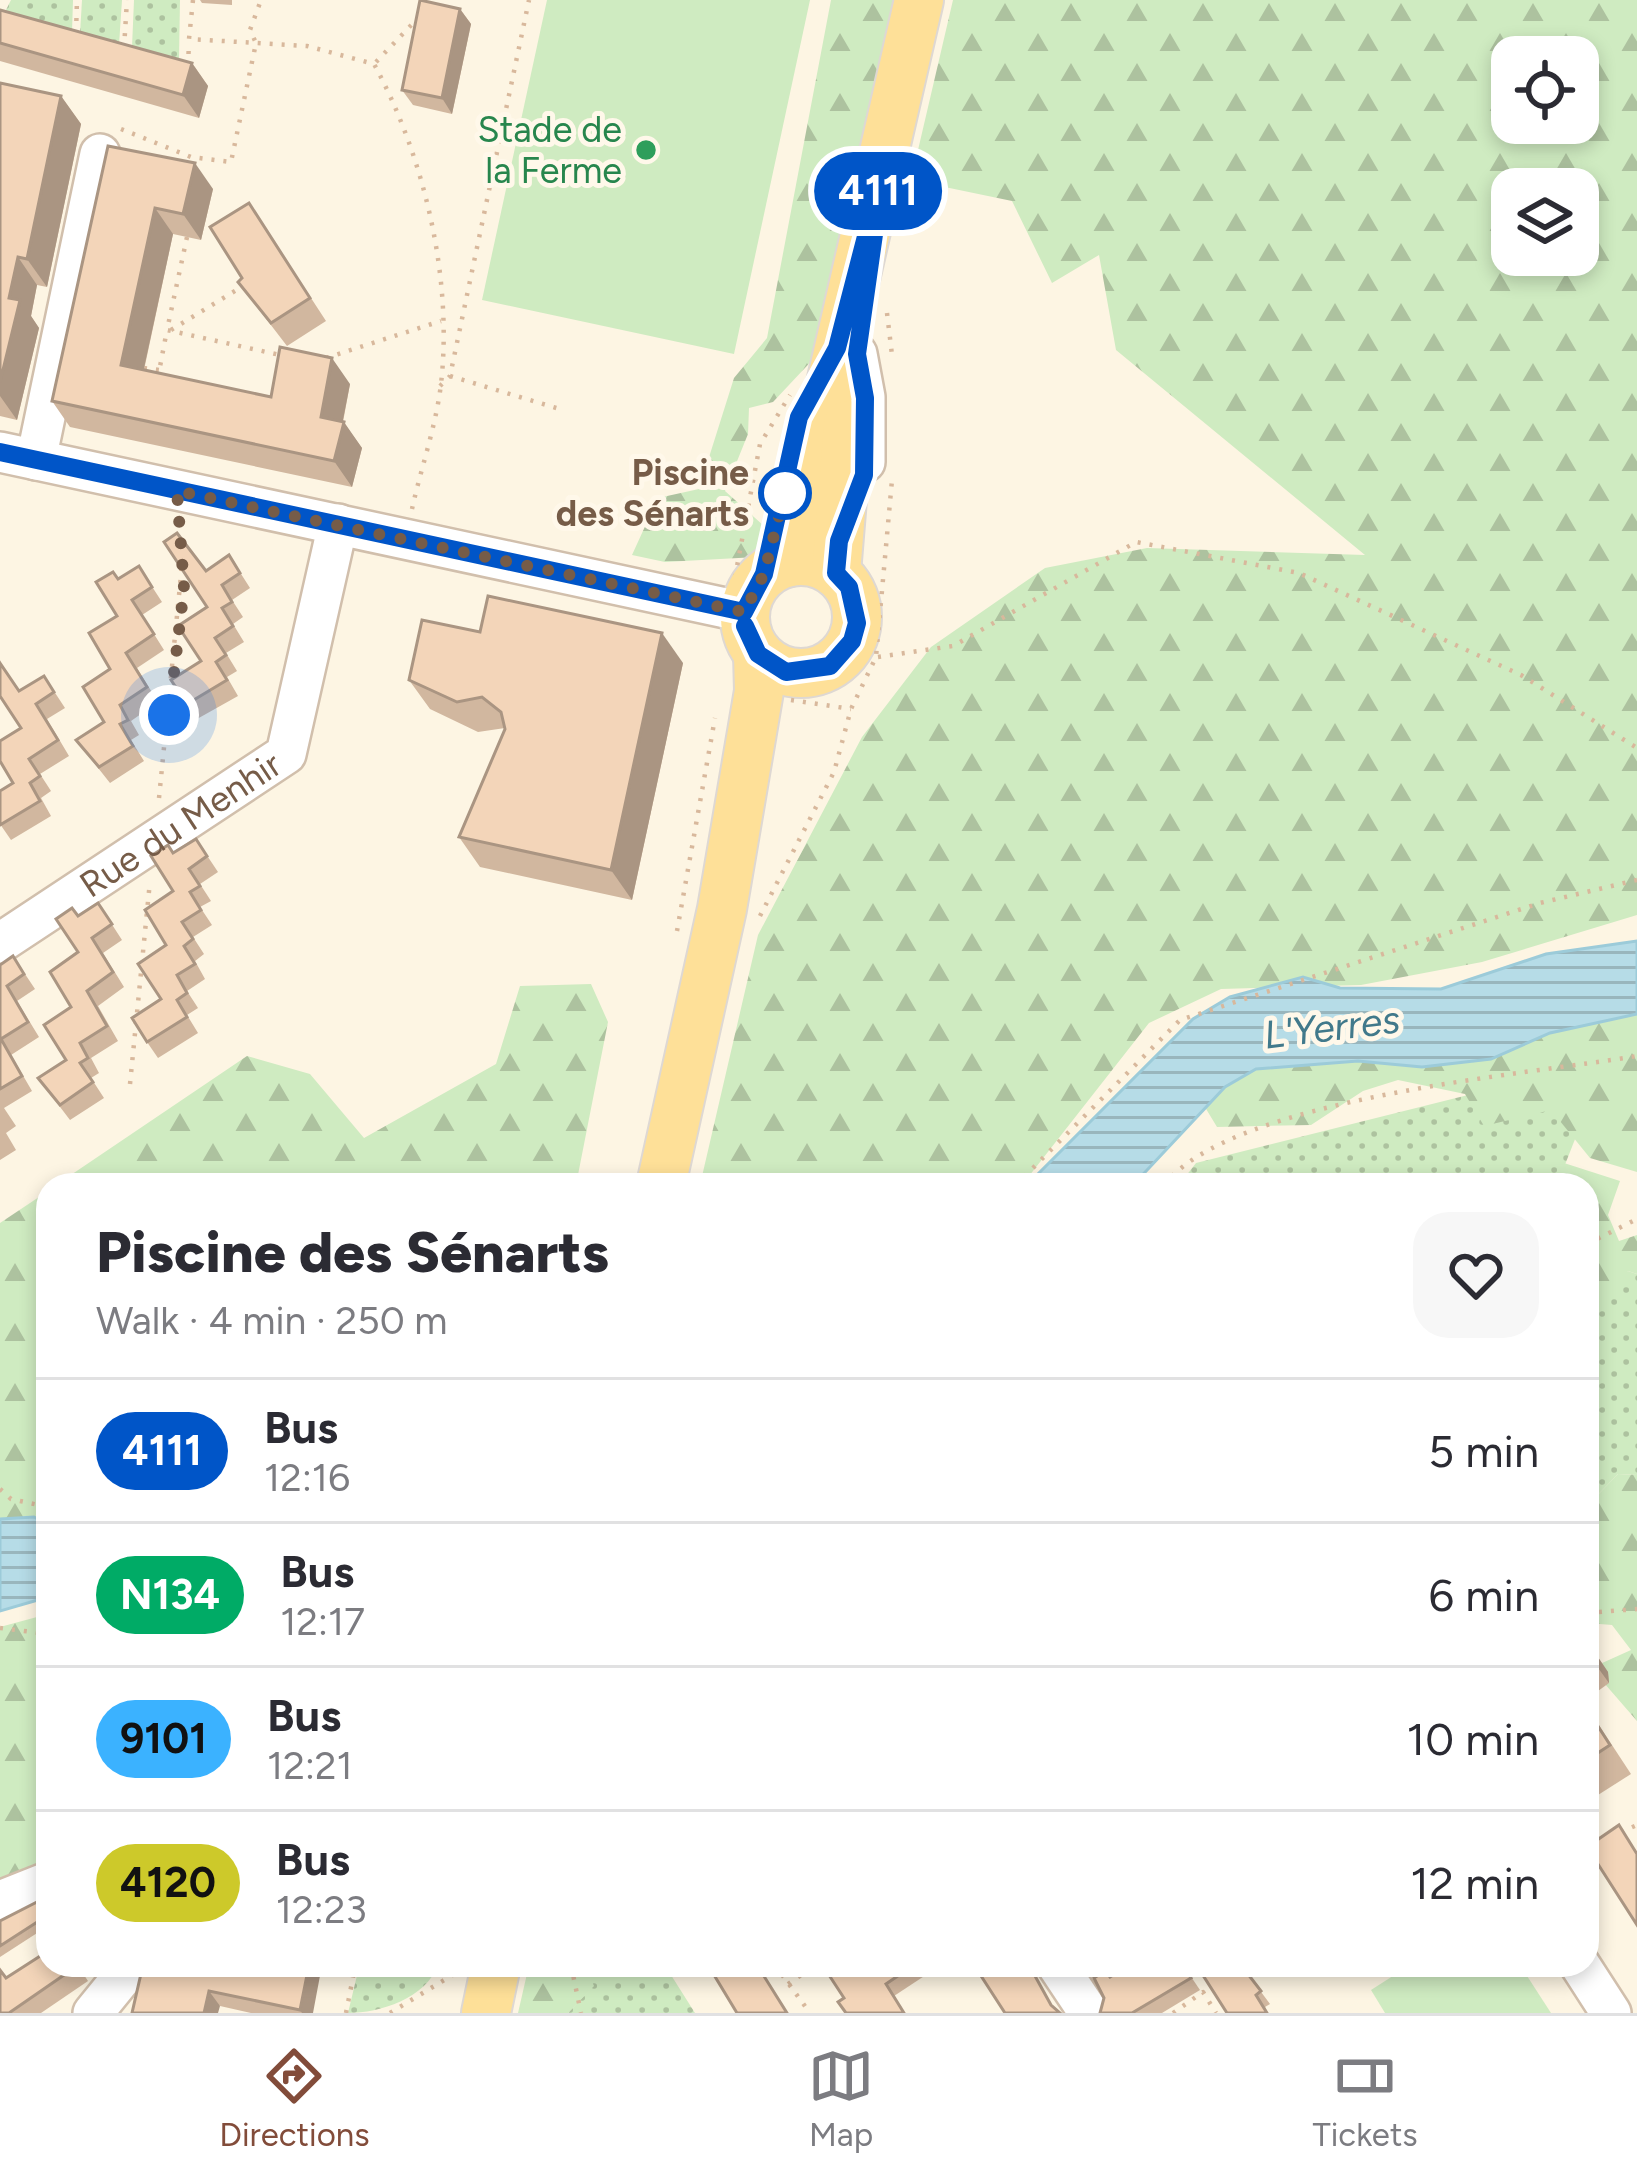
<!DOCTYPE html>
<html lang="en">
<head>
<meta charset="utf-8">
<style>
	body { margin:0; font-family:Figtree,sans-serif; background:#f7f7f7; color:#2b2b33; height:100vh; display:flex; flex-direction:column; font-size:45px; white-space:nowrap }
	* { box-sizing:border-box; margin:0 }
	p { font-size:39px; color:#7c7c81 }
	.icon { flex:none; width:66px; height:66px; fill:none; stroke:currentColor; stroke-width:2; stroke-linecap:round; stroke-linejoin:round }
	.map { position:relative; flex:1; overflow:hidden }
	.drawer { position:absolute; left:36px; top:1173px; width:1563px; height:804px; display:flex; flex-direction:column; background:#fff; border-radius:36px; box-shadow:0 6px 18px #0003 }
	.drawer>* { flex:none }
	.badge { padding:0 24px; border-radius:39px; font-size:42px; line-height:78px }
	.buttons { position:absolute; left:1491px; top:36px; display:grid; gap:24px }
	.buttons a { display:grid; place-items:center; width:108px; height:108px; border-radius:24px; background:#fff; box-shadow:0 6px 18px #0003; font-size:60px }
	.you { position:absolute; width:60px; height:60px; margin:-30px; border:9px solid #fff; border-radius:50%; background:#1a73e8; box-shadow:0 0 0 18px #1a73e833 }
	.map>.badge { position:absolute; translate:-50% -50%; box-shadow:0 0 0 6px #fff }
	.round { display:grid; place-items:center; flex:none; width:126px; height:126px; border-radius:36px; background:#f7f7f7 }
	.summary { display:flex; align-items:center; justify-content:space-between; height:204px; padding:0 60px }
	h1 { font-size:57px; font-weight:800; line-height:90px }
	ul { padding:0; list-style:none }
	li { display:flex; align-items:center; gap:36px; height:144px; padding:0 60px; border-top:3px solid #e1e1e2 }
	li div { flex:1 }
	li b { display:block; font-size:45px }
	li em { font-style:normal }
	li .badge { min-width:132px; font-weight:700; text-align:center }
	.menu { display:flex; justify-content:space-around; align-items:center; height:168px; border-top:3px solid #e1e1e2; background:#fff; font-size:33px; color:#7c7c81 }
	.menu a { display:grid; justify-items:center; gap:6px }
	.menu .current { color:#824c3a }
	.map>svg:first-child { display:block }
	.grass { fill:url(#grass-dots) }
	.forest { fill:url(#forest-firs); fill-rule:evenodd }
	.garden { fill:#cfebc1 }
	.water { fill:url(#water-rules); stroke:#9ccbd9; stroke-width:3 }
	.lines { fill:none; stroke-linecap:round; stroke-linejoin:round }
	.minor-casing { stroke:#d1bfac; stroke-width:44 }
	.major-casing { stroke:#ded8d3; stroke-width:52 }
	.path { stroke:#d8b89c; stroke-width:4.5; stroke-dasharray:3 9; stroke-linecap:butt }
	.minor { stroke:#fff; stroke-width:39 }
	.major { stroke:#fee098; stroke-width:48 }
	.wall { fill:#d1b79f }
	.shaded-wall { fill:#aa9582 }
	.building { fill:#f3d5b9; stroke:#aa9582; stroke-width:3 }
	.line-casing { stroke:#fff; stroke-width:27 }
	.line { stroke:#0055c8; stroke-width:18 }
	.walk { stroke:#765c48; stroke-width:12; stroke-dasharray:0 21.6 }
	.leisure-dot { fill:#2e9e5b; stroke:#fff8ea; stroke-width:4.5 }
	.stop-dot { fill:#fff; stroke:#0055c8; stroke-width:6 }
	.labels { text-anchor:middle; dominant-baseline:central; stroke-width:10; stroke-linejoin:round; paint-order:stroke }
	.leisure-label { font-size:36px; fill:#27864d; stroke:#fff8ea; text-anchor:end }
	.stop-label { font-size:36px; font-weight:bold; fill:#765c48; stroke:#fff8ea; text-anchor:end }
	.street-label { font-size:36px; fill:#765c48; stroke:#fff8ea }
	.water-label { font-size:39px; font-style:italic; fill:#41798b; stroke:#fff8ea }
</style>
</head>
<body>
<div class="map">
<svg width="1637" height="2013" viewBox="0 0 1637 2013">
	<defs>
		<pattern id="grass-dots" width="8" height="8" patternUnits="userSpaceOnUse" patternTransform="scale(3)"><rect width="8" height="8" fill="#cfebc1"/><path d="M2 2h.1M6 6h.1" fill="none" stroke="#adc29f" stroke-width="1.8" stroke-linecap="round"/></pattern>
		<pattern id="forest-firs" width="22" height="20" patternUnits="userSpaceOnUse" patternTransform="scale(3)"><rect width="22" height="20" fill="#cfebc1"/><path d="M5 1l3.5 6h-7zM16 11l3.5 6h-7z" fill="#adc29f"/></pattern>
		<pattern id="water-rules" width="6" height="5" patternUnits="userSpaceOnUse" patternTransform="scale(3)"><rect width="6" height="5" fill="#b6dce7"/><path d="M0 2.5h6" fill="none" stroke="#99b6bd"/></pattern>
	</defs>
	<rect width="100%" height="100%" fill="#fdf5e3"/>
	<!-- grass -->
	<g class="grass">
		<path d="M11,0h62l-1,32 -68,-18z"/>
		<path d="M82,0h40l-3,45 -39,-11z"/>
		<path d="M134,0h46l-1,60 -47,-13z"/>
		<path d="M1476,1093l75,5 28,31 -22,56h-378l17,-22z"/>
		<path d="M1628,1271l9,3v201l-19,-1 -31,32v-202z"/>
		<path d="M353,1965h85c-12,33 -58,48 -90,48l11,-46z"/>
		<path d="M585,1965h98l-12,10 24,38h-127l25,-27z"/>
	</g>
	<!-- forest -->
	<g class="forest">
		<path d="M831,0h62l-74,353 -46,49 -24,6 -1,26 -23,57 39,35 -7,31 -92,5 -33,-7 26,-57 41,-9 35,-111 33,-40z"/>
		<path d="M953,0h684v915l-155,47 -121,23 -140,4 -72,34 -127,162h-322l58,-250 104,-198 69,-90 114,-79 102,-20 218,7 -249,-205 -17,-95 -47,28 -40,-82 -101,-21zM1512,57h66v66h-66zM1512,189h66v66h-66z"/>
		<path d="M591,984l17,38 -32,163h-520l191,-129 63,18 54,64 132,-74 24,-78z"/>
		<path d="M1637,1008v164l-47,-14 -39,-48 -67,16 -19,-32 -67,-14 -35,11 -52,34 -94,2 -20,-33 53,-32 262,-39 91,-1z"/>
		<path d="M1564,1163l56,18 -12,34 11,26 18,-6v39l-9,-3 -14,25 -24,10 -3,-121h-30z"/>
		<path d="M48,1191v353l-48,-9v-312z"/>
		<path d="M1618,1474l19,1v246l-46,-53 40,-18 -19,-25 -25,-2v-117z"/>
		<path d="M48,1614v255l-48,12v-254z"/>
		<path d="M529,1965h56l9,21 -26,27h-50z"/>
	</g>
	<!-- garden -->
	<g class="garden">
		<path d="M547,0h263l-76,354 -252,-54z"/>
		<path d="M1410,1965h110l31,48h-166l-14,-23z"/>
	</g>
	<!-- water -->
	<g class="water">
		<path d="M1637,941v73l-87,19 -59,26 -69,8 -64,-6 -102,8 -31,18 -92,98h-106l166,-166 37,-22 73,-20 37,11 101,1 105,-35z"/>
		<path d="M34,1517l14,7v73l-48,14v-92z"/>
	</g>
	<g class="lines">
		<!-- minor casing -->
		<g class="minor-casing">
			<g id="minor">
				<path d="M857,354l8,43v65"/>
				<path d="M0,452l744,160"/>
				<path d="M36,460l64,-306"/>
				<path id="s1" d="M0,943l286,-189 52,-230"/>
				<path d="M0,1901l48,-19"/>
				<path d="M1057,1965l32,48"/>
				<path d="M1580,1965l31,48"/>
				<path d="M93,2013l39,-48"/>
			</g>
		</g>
		<!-- major casing -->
		<g class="major-casing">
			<g id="major">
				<circle cx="801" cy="617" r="56"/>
				<path d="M790,562l129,-562"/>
				<path d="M836,573l12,-148"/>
				<path d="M661,1185l61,-276 37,-218 -1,-37"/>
				<path d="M486,2013l10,-48"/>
			</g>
		</g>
		<!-- path -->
		<g class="path">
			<path d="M193,0l-4,39 118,7 67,18c50,92 79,214 67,320 -5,42 -20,84 -29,125"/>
			<path d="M76,33l1,-33"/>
			<path d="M124,48l3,-48"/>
			<path d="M376,62l42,-44"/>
			<path d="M188,66l1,-24"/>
			<path d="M121,129l70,28 40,5 25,-119 -6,-13 11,-30"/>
			<path d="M187,237l-20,93 113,25"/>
			<path d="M887,313l5,42"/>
			<path d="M171,330l72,-44"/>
			<path d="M326,358l115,-37"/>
			<path d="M144,368l16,2"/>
			<path d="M450,376l113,34"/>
			<path d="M158,377l9,-47"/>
			<path d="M440,386l10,-10 79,-376"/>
			<path d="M735,577l25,-133 30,-49"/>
			<path d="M878,657l75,-11 183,-104 163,31 222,102 116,73"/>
			<path d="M791,700l60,9"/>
			<path d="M159,798l23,-233"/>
			<path d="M760,916l74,-144 17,-63 25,-52 16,-177"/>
			<path d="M677,931l38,-213"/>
			<path d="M130,1084l20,-203"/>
			<path d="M1016,1185l164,-165 360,-117 97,-23"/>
			<path d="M1164,1185c69,-87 360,-110 473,-129"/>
			<path d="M1190,1185h12"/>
			<path d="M1587,1244l50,-25"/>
			<path d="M0,1489l11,10 37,8"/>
			<path d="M1587,1613l50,-4"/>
			<path d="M0,1628l48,6"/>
			<path d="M1621,1832l16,-7"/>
			<path d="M571,1965l10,48"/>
			<path d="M775,1965l35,48"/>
			<path d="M788,1984l28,-19"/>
			<path d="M346,2013l8,-41"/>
			<path d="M390,2013l69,-42"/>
			<path d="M1173,2013l30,-21 13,21"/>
		</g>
		<!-- minor -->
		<use href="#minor" class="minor"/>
		<!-- major -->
		<use href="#major" class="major"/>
	</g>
	<!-- wall -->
	<g class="wall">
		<path d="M200,0h32v5l-30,-2z"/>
		<path d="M460,9l11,15 -19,90 -39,-9 -11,-15z"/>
		<path d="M0,10l192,53 16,23 -9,32 -199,-57z"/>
		<path d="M0,83l61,13 20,28 -34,163 -10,-2 -6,31 8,12 -22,92 -17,-4z"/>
		<path d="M108,146l105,43 -12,51 -28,-6 -29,136 127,27 79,-13 -7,38 19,26 -10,39 -282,-60 -18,-26z"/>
		<path d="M249,203l77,118 -39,25 -49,-64 4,-4z"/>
		<path d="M229,555l21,33 -18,12 11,17 -10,7 11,18 -18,11 11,18 -10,6 11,19 -41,23 -26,-39 30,-19 6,-54 -1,-36z"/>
		<path d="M149,582l13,20 -20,13 22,35 -27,18 21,34 -27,19 8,14 -8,5 13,21 -34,22 -34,-43 28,-18 13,-106z"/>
		<path d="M480,632l203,31 -51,237 -152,-33 -21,-30 46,-109 -27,4 -48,-23 -21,-29z"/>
		<path d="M44,676l21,32 -18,11 22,37 -29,18 11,17 -10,7 10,18 -40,24 -11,-16 13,-41 8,-55z"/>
		<path d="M196,839l22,33 -18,12 11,17 -11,6 12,18 -19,12 11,17 -9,7 10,18 -18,12 11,17 -11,7 11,18 -40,25 -11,-16 14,-43 12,-108v-38z"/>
		<path d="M98,903l24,37 -19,13 21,34 -26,19 20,35 -27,17 8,15 -8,5 13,20 -34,22 -32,-42 28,-18 12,-108v-36z"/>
		<path d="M13,956l22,33 -18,12 22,36 -28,18 21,36 -28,17 12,18 -10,7 10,17 -16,10v-195z"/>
		<path d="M1587,1641l21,31 1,11 -22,16z"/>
		<path d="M1587,1707l44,67 -44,28z"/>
		<path d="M37,1902l11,18v6l-48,31v-36z"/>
		<path d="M48,1965h41l-8,5 -1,-1 8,12 -47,32h-41l6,-35z"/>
		<path d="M143,1965l170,48h-62l-31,-7z"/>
		<path d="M838,1965h103l-47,31 -50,2z"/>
		<path d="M1183,1965l17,25 -38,23h-62l10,-36z"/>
		<path d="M1241,1965l29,39 -5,3 3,6h-41z"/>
	</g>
	<!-- shaded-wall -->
	<g class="shaded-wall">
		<path d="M460,9l11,15 -19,90 -10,-16z"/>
		<path d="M192,63l16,23 -9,32 -16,-23z"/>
		<path d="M61,96l20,28 -34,163 -20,-28z"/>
		<path d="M195,163l18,26 -12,51 -18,-26z"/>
		<path d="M155,208l18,26 -34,157 -18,-26z"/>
		<path d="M18,257l19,28 -6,31 8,12 -22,92 -17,-24v-14l9,-84z"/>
		<path d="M332,358l18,26 -11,56 5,-18 18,26 -10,39 -18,-26 -13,-44z"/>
		<path d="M662,633l21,30 -51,237 -21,-30z"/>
		<path d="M1587,1641l21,31 1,11 -21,-29 -1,1z"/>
		<path d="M309,1965h13l-9,48h-11l-2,-3z"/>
		<path d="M209,1991l11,15 -2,7h-14z"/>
	</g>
	<!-- building -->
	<g class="building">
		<path d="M420,0l40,9 -18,89 -40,-8z"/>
		<path d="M0,10l192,53 -9,32 -183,-52z"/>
		<path d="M0,83l61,13 -34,163 -9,-2 -9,41 11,2 -20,82z"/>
		<path d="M108,146l87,17 -12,51 -28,-6 -34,157 150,32 9,-50 52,11 -11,59 23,5 -10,39 -282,-60z"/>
		<path d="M249,203l61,95 -39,25 -33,-41 4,-4 -32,-51z"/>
		<path d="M177,533l29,38 23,-16 11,18 -18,12 10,17 -10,6 11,18 -18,12 11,17 -10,7 11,18 -40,24 -16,-24 30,-19 -23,-35 29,-19 -43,-65z"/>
		<path d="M139,566l13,21 -20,13 22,34 -28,19 21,34 -27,18 8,15 -8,4 13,22 -34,21 -23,-27 28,-18 -21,-35 27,-18 -21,-36 28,-17 -21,-34 17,-10 5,7z"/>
		<path d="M488,596l174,37 -51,237 -152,-33 46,-108 -4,-17 -19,-15 -25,5 -48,-22 13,-60 58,12z"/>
		<path d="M0,663l19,28 25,-15 10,16 -18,12 22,36 -29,19 11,17 -10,7 10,18 -40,24v-34l13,-8 -13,-22v-20l21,-13 -21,-32z"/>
		<path d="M196,839l11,17 -18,13 11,17 -10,6 11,18 -19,12 11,17 -9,7 11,18 -18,11 10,18 -10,7 10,17 -40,25 -15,-24 29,-19 -23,-35 28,-19 -21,-35 28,-19 -22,-35 17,-11 5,8z"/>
		<path d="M98,903l14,21 -20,14 21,34 -26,19 20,35 -27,17 8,15 -8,5 13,19 -33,23 -22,-27 28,-18 -22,-35 27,-18 -21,-35 28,-20 -22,-33 16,-11 6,8z"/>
		<path d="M13,956l11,18 -17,12 21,36 -27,17 21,37 -22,13v-124z"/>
		<path d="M1587,1709l23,36 -23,15z"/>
		<path d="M1619,1825l18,29v71l-50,-78z"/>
		<path d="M37,1902l8,15 -45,29v-25z"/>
		<path d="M48,1951v14l29,1 -68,47h-9v-43l6,8z"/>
		<path d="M143,1965l117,2v-2h49l-9,45 -91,-19 -5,22h-72z"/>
		<path d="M708,1965h49l30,48h-50z"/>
		<path d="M838,1965h76l-28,19 18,29h-58l-8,-11 6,-4 -17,-26z"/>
		<path d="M974,1965h55l22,40 9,8h-55z"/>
		<path d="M1128,1965h54l9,13 -59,35h-32l4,-15 -10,-20 11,-7 5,6z"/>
		<path d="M1204,1965h37l20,26 -5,4 11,18h-40l-28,-44z"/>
	</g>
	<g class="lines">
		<!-- line casing -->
		<g class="line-casing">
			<path id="line" d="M0,452l744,160 20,-38 35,-157 38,-69 46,-177 -26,183 8,44 -1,77 -25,66 -3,32 13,14 8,36 -5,18 -22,25 -44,6 -28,-18 -13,-28"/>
		</g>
		<!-- line -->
		<use href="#line" class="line"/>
		<!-- walk -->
		<path class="walk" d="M169,715l15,-127 -7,-97 567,121 20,-38 25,-97 -4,16"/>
	</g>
	<!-- markers -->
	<circle class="leisure-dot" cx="646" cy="150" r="12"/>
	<circle class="stop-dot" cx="785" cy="493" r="24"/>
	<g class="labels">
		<!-- leisure labels -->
		<g class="leisure-label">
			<text x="622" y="129">Stade de<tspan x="622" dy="41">la Ferme</tspan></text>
		</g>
		<!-- stop labels -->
		<g class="stop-label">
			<text x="749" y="472">Piscine<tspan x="749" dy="41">des Sénarts</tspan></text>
		</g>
		<!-- street labels -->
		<g class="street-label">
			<text stroke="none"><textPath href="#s1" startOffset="216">Rue du Menhir</textPath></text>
		</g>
		<!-- water labels -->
		<g class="water-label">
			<text transform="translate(1332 1027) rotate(-7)">L'Yerres</text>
		</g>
	</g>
</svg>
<div class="buttons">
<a><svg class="icon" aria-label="locate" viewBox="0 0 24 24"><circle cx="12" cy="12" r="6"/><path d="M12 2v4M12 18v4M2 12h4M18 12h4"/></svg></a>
<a><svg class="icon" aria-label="layers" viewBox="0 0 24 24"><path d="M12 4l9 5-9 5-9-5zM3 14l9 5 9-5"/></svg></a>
</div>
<div class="you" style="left:169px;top:715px"></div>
<b class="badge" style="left:878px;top:191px;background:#0055c8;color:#fff">4111</b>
<section class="drawer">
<div class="summary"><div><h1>Piscine des Sénarts</h1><p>Walk · 4 min · 250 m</p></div><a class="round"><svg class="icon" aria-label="heart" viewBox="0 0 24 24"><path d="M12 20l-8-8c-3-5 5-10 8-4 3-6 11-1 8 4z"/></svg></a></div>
<ul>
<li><span class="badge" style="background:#0055c8;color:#fff">4111</span><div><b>Bus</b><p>12:16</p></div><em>5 min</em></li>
<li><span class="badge" style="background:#00ab66;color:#fff">N134</span><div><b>Bus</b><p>12:17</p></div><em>6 min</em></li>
<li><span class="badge" style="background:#3bb2ff;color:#111">9101</span><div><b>Bus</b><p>12:21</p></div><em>10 min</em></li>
<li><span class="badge" style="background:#cdc92a;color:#111">4120</span><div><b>Bus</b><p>12:23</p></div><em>12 min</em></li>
</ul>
</section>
</div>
<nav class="menu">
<a class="current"><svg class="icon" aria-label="directions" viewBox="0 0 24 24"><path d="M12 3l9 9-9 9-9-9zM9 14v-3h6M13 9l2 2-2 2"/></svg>Directions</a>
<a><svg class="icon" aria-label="map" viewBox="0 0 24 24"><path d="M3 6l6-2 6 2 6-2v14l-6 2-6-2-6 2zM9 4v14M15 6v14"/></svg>Map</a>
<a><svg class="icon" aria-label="tickets" viewBox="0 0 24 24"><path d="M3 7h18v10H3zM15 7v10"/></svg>Tickets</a>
</nav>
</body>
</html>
